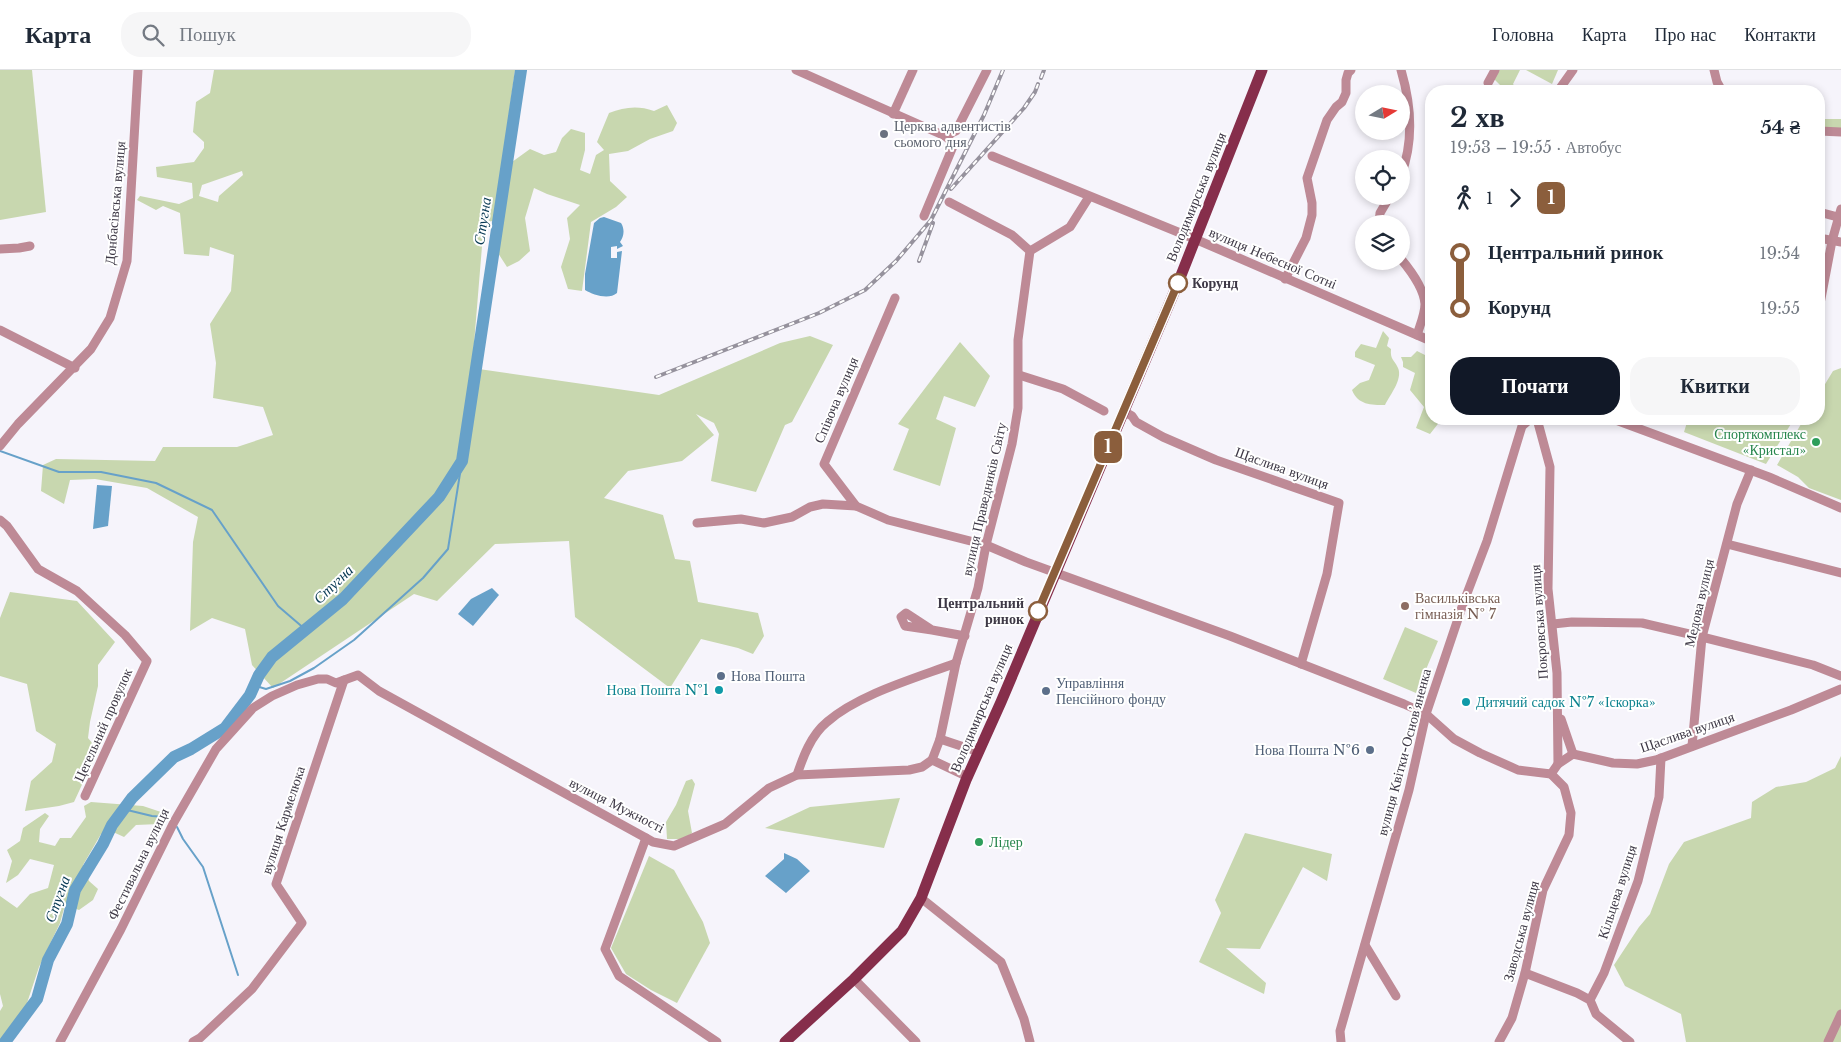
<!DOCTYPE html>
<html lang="uk">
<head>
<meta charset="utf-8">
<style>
	body { margin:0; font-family:"Libre Baskerville",serif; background:#f6f6f7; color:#1f2937; height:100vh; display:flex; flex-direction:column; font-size:19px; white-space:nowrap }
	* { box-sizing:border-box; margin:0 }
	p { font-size:16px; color:#747a83 }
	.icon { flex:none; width:28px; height:28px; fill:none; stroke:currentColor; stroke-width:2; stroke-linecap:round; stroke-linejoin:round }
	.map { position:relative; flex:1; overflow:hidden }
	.panel { position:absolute; left:1425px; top:15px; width:400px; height:340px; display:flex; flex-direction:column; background:#fff; border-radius:20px; box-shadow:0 2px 8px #0003 }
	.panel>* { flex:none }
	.badge { padding:0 10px; border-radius:8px; font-size:18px; line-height:32px }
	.needle { width:32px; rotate:80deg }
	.controls { position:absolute; left:1355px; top:15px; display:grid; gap:10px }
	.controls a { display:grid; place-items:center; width:55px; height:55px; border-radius:50%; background:#fff; box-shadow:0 2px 8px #0003; font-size:25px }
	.map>.badge { position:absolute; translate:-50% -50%; box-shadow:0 0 0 2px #fff }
	.legs { display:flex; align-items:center; gap:8px; height:55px; padding:0 25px; font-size:16px }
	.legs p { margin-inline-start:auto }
	.summary { display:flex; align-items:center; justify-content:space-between; height:85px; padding:0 25px }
	h1 { font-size:28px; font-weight:600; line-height:38px }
	.cta { display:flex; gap:10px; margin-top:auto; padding:10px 25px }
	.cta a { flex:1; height:58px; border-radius:20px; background:#111827; color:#fff; font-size:20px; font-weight:600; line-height:58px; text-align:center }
	.cta a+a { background:#f6f6f7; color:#1f2937 }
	ul { padding:0 25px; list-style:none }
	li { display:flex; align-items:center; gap:18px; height:55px; font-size:19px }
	li i { display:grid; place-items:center; width:8px; height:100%; margin:0 6px; background:currentColor }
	li i::after { content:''; width:12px; height:12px; margin:-6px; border:4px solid; border-radius:50%; background:#fff }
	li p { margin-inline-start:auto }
	li:first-child i { background:linear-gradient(#0000 50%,currentColor 0) }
	li:last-child i { background:linear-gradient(currentColor 50%,#0000 0) }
	header { display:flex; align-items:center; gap:30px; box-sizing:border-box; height:70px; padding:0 25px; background:#fff; border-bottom:1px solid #e0e1e3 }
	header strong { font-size:24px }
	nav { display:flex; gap:28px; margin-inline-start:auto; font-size:18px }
	.search { width:350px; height:45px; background:#f6f6f7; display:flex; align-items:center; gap:12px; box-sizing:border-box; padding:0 18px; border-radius:20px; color:#747a83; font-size:19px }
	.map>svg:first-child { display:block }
	.green { fill:#c8d7af; fill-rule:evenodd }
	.water { fill:#67a1c9 }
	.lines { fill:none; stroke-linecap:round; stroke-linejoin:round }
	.stream { stroke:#67a1c9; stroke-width:2 }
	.river { stroke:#67a1c9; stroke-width:12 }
	.minor { stroke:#be8a96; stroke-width:9 }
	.major { stroke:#862e4b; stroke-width:11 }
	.rail-casing { stroke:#96929d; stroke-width:4 }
	.rail { stroke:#fff; stroke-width:2; stroke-dasharray:5.5; stroke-linecap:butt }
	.line-1-casing { stroke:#fff; stroke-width:11 }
	.line-1 { stroke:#8b5e3c; stroke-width:8 }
	.worship-dot { fill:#6b7280; stroke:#fff; stroke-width:2 }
	.stop-1-dot { fill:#fff; stroke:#8b5e3c; stroke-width:2.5 }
	.leisure-dot { fill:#2e9e5b; stroke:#fff; stroke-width:2 }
	.education-dot { fill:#8d6e63; stroke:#fff; stroke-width:2 }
	.service-dot { fill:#5c6f8a; stroke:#fff; stroke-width:2 }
	.culture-dot { fill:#0f9aa8; stroke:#fff; stroke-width:2 }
	.labels { text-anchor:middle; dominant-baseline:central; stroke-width:4; stroke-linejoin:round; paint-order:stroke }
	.worship-label { font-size:14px; fill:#5b616d; stroke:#fff; text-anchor:start }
	.street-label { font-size:14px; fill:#3e3946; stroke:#fff }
	.stop-label { font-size:14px; font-weight:bold; fill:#3e3946; stroke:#fff; text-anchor:start }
	.leisure-label { font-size:14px; fill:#27864d; stroke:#fff; text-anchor:end }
	.education-label { font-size:14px; fill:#785e54; stroke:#fff; text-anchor:start }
	.service-label { font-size:14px; fill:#4e5e75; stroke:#fff; text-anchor:start }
	.culture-label { font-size:14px; fill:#0d838f; stroke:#fff; text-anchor:end }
	.water-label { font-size:15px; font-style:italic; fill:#083954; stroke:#fff }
</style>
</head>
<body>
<header>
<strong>Карта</strong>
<div class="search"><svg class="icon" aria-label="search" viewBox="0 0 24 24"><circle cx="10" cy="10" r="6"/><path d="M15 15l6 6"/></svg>Пошук</div>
<nav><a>Головна</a><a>Карта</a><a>Про нас</a><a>Контакти</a></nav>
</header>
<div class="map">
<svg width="1841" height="972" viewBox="0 0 1841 972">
	<rect width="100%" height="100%" fill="#f6f4fb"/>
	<!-- green -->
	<g class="green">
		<path d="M0,0h32l14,142 -46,8z"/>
		<path d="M214,0h301l-21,151 -10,1 -12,146 187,27 121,-52 30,-7 23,9 -41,77 -7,3 -29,67 -45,-11 8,-47 -5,-11 -18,-9 18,21 -32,26 -54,10 -24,27 59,17 12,44 15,2 8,41 60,11 6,23 -11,18 -15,-6 -37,-9 -31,49 -95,-71 -6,-76 -74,3 -58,57 -23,-7 -141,94 -21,-23 -7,-36 -33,-11 -22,13 3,-89 5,-25 -51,-29 -52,-9 -25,1 -6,24 -23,-13 2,-26 13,-6 99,2 8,-14h74l36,-12 -10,-28 -50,-9 3,-35 -6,-39 21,-33 3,-36 -24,-8 -1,9 -25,-2 -4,-41 -17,-7 -7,4 -19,-10 3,-4 39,8 14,-6 -1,-15 -35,-6 -1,-10 38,-5 10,-14v-6l-11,-10 3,-30 14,-9zM242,101l1,4 -24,21 -1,6 -19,-6 3,-11z"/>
		<path d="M1497,0h23l-7,14 5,7h-18l1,-5 -8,-8z"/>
		<path d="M1526,0h32l-6,14z"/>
		<path d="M667,35l10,18 -4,8 -23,8 -22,12 -19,3 1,27 17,16 -11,10 -25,15 -9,69 -14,-2 -7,-22 9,-28 -3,-21 13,-13 -33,-11 -13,-6 -9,30 5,33 -11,10 -12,6 -9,-14 14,-91 18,-13 14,6 12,-3 6,-14 9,-9 14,4v17l-5,20 10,4 6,-19 8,-5 -7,-8 12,-29c15,-6 29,-8 45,-2z"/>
		<path d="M1819,49h22v10l-22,-1z"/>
		<path d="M1383,261l6,7 -2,8 4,3c-1,11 3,10 7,19 5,11 -8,27 -13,37 -14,0 -27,0 -33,-15l8,-7 9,-3 6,-15 -20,-8v-5l6,-8 15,4z"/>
		<path d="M960,272l30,34 -15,31 -31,-11 -8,23 20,9 -16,58 -47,-16 16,-41 -11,-5z"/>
		<path d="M1417,281l14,7v29l-3,6 3,1v25h20l-10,1 -11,14 -14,-6 8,-21 -14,-17 5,-17 -12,-6v-5l-2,-5h10z"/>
		<path d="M1841,298v132l-32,-12 -11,-11 -21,-12 27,-46h15v-25l14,-23z"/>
		<path d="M1688,349h106l-28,45 -82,-32z"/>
		<path d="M10,522l67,9 38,41 -17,23v21l-8,36 -2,16 10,12 -24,52 -15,4 -34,5 6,-30 21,-19 4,-18 -20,-13 -9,-47 -27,-8v-58z"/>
		<path d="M1405,557l33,14 -22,52 -33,-14z"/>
		<path d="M1841,686v286h-155l-5,-28 -56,-28 -11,-21 25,-38 11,-13 19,-50 15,-22 67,-24 1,-16 24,-15 30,-5 29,-14z"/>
		<path d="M692,709l3,5 -7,27 4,22 -9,6h-16l-1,-17 10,-17 10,-24z"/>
		<path d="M900,728l-16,50 -119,-20 45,-21z"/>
		<path d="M91,732l52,4 18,6 -2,12 -23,1 -12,12 -11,-5 -12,2 -18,31 6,16 9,8 -5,11 -14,10 -14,-5 -5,18 -21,44 -13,39 -26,36v-31l3,-5 -3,-12v-98l17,12 13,-14 18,-6 6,-23 -24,-6 -12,16 -12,8 6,-22 -5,-11 13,-9 3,-13 22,-15 4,3 -9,13 -1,13 16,4 5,-8h11l15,-21 -2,-11z"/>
		<path d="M1245,763l87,21 -5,27 -24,-14 -43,82 -34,-1 40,35 -2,11 -65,-32 22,-49 -6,-13z"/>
		<path d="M649,786l25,14 29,52 7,21 -33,60 -26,-13 -25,-16 -15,-26z"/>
	</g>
	<!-- water -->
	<g class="water">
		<path d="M604,147l17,6c4,6 3,14 -1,19l3,4 -6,3v-3l-6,1v11h6v-6l5,-1 -5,42c-8,7 -24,2 -32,-3v-16l9,-51 6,-5z"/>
		<path d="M97,415l15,1 -4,40 -15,3z"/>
		<path d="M492,518l7,7 -26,31 -15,-12 13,-15z"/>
		<path d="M784,783l13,6 13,12 -24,22 -21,-17 19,-17z"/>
	</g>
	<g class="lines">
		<!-- stream -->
		<g class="stream">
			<path d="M0,381l59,21h42l55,11 56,27 66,96 28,24"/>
			<path d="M256,616l10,3 24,-8 24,-13 40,-28 69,-62 25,-29 14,-88"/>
			<path d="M123,739l29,7 13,1"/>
			<path d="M177,757l6,12 20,28 35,108"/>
		</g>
		<!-- river -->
		<path class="river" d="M5,972l32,-43 11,-39 19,-36 8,-34 28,-46 9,-19 20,-27 42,-41 17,-8 34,-21 25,-33 9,-20 13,-18 71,-58 96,-102 23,-36 59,-391"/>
		<!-- minor -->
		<g class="minor">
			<path d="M796,0l149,66 9,8 -30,72"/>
			<path d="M1714,0l3,12 5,9"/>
			<path d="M1488,13l7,-13"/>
			<path d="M1558,21l15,-21"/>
			<path d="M893,44l20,-44"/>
			<path d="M1819,61l22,1"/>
			<path d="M945,66l11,-5 31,-61"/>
			<path d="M992,86l203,83 236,102"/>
			<path d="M1401,105c13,-34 10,-71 0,-105"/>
			<path d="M1819,142l22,6"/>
			<path d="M1379,154l1,-11 10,-17"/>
			<path d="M1819,168l22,4"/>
			<path d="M0,179l19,-1 11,-2"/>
			<path d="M1030,181l40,-24 19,-30"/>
			<path d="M1401,189c10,12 23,29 24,45 0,10 -5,21 -8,31"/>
			<path d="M1285,209l21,-41 6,-23v-12l-5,-25 20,-58 9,-13 6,-5 4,-9v-13l2,-7 3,-3"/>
			<path d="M895,228l-71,166 32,42 32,14 98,25 40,17 204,74 174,68 22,10 28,25 26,14 38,17 33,4 7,-10 15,-10 40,9 24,1 19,-4 135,-50 50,-21"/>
			<path d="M1819,239l13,-68 9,-32"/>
			<path d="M0,260l75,38"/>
			<path d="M1019,305l44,14 41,22"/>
			<path d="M1123,341l9,5 4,6 27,15 53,23 123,43 -12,71 -26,90"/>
			<path d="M1537,349l13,48 -2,122 9,84 1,91"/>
			<path d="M1613,349l156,58 72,31"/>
			<path d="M0,376l18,-22 73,-75 19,-31 17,-57 11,-191"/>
			<path d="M0,450l7,6 31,43 39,22 48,44 22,26 -62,135"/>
			<path d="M697,453l44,-4 23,4 28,-6 18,-10 13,-3 33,2"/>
			<path d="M1727,474l114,29"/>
			<path d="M1553,554l19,-2 70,1 60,14 111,28 28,11"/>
			<path d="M932,560l-27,-4 -4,-9 5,-4 26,17 33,6"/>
			<path d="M1561,649l12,35"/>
			<path d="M940,669l16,-76 22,-75 8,-43 26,-101 6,-36v-68l12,-89 -18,-16 -63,-33"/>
			<path d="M1692,676l10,-109 35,-133 14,-34"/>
			<path d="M797,705c6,-18 14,-40 30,-53 32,-28 89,-44 129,-59"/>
			<path d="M968,707l-36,-17 8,-21 39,13"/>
			<path d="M646,768l-41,111 14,27 98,66"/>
			<path d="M921,828l80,64 23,57 6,23"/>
			<path d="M1365,875l31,51"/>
			<path d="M1525,903l52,20 13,7 6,14 34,28"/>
			<path d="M854,909l62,63"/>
			<path d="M1590,930l14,-27 34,-92 21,-84 2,-39"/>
			<path d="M60,972l61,-113 53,-107 42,-73 37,-41 19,-12 25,-11 21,-6h9l9,4 22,-8 21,16 267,147 7,4 21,4 51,-22 44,-36 28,-13 112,-5 13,-3 10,-7"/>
			<path d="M193,972l7,-4 52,-49 50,-66 -26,-39 68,-204"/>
			<path d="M1341,972l-1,-11 69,-241 17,-76 37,-110 24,-63 35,-115 8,-7"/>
			<path d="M1499,972l13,-24 13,-45 18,-83 26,-55 2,-22 -7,-26 -13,-13"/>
			<path d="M1828,972l13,-28"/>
		</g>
		<!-- major -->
		<path class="major" d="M785,972l69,-63 48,-48 19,-33 45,-118 35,-78 177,-419 84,-213"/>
		<!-- rail casing -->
		<g class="rail-casing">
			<g id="rail">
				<path d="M1041,8l3,-8"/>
				<path d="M951,119l73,-81 11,-16 3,-8"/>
				<path d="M919,191l14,-38"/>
				<path d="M656,307l163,-64 46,-23 31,-29 35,-41 53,-105 19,-45"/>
			</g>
		</g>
		<!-- rail -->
		<use href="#rail" class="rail"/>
	</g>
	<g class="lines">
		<!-- line-1 casing -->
		<g class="line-1-casing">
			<path id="line-1" d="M1038,541l140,-328"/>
		</g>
		<!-- line-1 -->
		<use href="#line-1" class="line-1"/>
	</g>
	<!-- markers -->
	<circle class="worship-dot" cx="884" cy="64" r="5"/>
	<g class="stop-1-dot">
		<circle cx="1178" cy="213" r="9"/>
		<circle cx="1038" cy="541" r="9"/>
	</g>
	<g class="leisure-dot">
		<circle cx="1816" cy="372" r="5"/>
		<circle cx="979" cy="772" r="5"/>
	</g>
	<circle class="education-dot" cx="1405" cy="536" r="5"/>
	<g class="service-dot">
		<circle cx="721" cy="606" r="5"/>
		<circle cx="1046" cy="621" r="5"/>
		<circle cx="1370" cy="680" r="5"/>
	</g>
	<g class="culture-dot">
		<circle cx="719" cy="620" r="5"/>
		<circle cx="1466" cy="632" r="5"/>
	</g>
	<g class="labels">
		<!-- worship labels -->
		<g class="worship-label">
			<text x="894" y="56">Церква адвентистів<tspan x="894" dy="16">сьомого дня</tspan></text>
		</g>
		<!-- street labels -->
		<g class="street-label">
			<text transform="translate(1196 127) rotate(-68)">Володимирська вулиця</text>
			<text transform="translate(115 133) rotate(-85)">Донбасівська вулиця</text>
			<text transform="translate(1273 188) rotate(23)">вулиця Небесної Сотні</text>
			<text transform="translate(836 330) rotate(-67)">Співоча вулиця</text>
			<text transform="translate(1282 398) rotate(20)">Щаслива вулиця</text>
			<text transform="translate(984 429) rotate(-77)">вулиця Праведників Світу</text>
			<text transform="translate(1699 533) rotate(-77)">Медова вулиця</text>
			<text transform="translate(1539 552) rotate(-94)">Покровська вулиця</text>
			<text transform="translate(981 638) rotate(-67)">Володимирська вулиця</text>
			<text transform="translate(103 655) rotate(-66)">Цегельний провулок</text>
			<text transform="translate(1687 662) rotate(-19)">Щаслива вулиця</text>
			<text transform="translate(1404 682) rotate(-75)">вулиця Квітки-Основʼяненка</text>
			<text transform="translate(617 735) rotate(27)">вулиця Мужності</text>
			<text transform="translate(283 750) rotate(-72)">вулиця Кармелюка</text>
			<text transform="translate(138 794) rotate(-64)">Фестивальна вулиця</text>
			<text transform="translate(1617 822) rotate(-72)">Кільцева вулиця</text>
			<text transform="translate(1521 861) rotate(-75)">Заводська вулиця</text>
		</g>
		<!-- stop labels -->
		<g class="stop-label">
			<text x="1192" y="213">Корунд</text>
			<text x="1024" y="533" text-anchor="end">Центральний<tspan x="1024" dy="16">ринок</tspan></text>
		</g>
		<!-- leisure labels -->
		<g class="leisure-label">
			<text x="1806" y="364">Спорткомплекс<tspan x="1806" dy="16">«Кристал»</tspan></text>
			<text x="989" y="772" text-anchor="start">Лідер</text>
		</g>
		<!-- education labels -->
		<g class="education-label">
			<text x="1415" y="528">Васильківська<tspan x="1415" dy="16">гімназія № 7</tspan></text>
		</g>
		<!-- service labels -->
		<g class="service-label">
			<text x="731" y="606">Нова Пошта</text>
			<text x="1056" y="613">Управління<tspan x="1056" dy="16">Пенсійного фонду</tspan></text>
			<text x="1360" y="680" text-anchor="end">Нова Пошта №6</text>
		</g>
		<!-- culture labels -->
		<g class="culture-label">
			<text x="709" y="620">Нова Пошта №1</text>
			<text x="1476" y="632" text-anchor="start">Дитячий садок №7 «Іскорка»</text>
		</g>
		<!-- water labels -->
		<g class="water-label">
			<text transform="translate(482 151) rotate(-81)">Стугна</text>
			<text transform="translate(333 514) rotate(-44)">Стугна</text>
			<text transform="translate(57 829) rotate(-70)">Стугна</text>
		</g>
	</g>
</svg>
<div class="controls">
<a><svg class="needle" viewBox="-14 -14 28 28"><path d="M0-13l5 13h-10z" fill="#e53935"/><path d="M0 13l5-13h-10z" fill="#747a83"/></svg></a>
<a><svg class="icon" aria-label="locate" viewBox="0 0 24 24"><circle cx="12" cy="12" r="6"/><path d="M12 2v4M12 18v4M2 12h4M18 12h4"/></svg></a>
<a><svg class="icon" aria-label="layers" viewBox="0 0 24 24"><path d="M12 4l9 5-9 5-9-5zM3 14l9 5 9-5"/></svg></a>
</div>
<b class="badge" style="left:1108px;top:377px;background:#8b5e3c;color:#fff">1</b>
<section class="panel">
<div class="summary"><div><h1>2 хв</h1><p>19:53 – 19:55 · Автобус</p></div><b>54 ₴</b></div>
<div class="legs"><svg class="icon" aria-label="walk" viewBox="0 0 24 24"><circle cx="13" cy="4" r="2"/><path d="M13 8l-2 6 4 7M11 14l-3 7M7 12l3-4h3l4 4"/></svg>1<svg class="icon" aria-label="forward" viewBox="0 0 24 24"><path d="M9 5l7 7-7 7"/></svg><b class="badge" style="background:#8b5e3c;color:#fff">1</b></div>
<ul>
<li><i style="color:#8b5e3c"></i><b>Центральний ринок</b><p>19:54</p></li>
<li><i style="color:#8b5e3c"></i><b>Корунд</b><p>19:55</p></li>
</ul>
<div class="cta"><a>Почати</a><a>Квитки</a></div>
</section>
</div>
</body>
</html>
